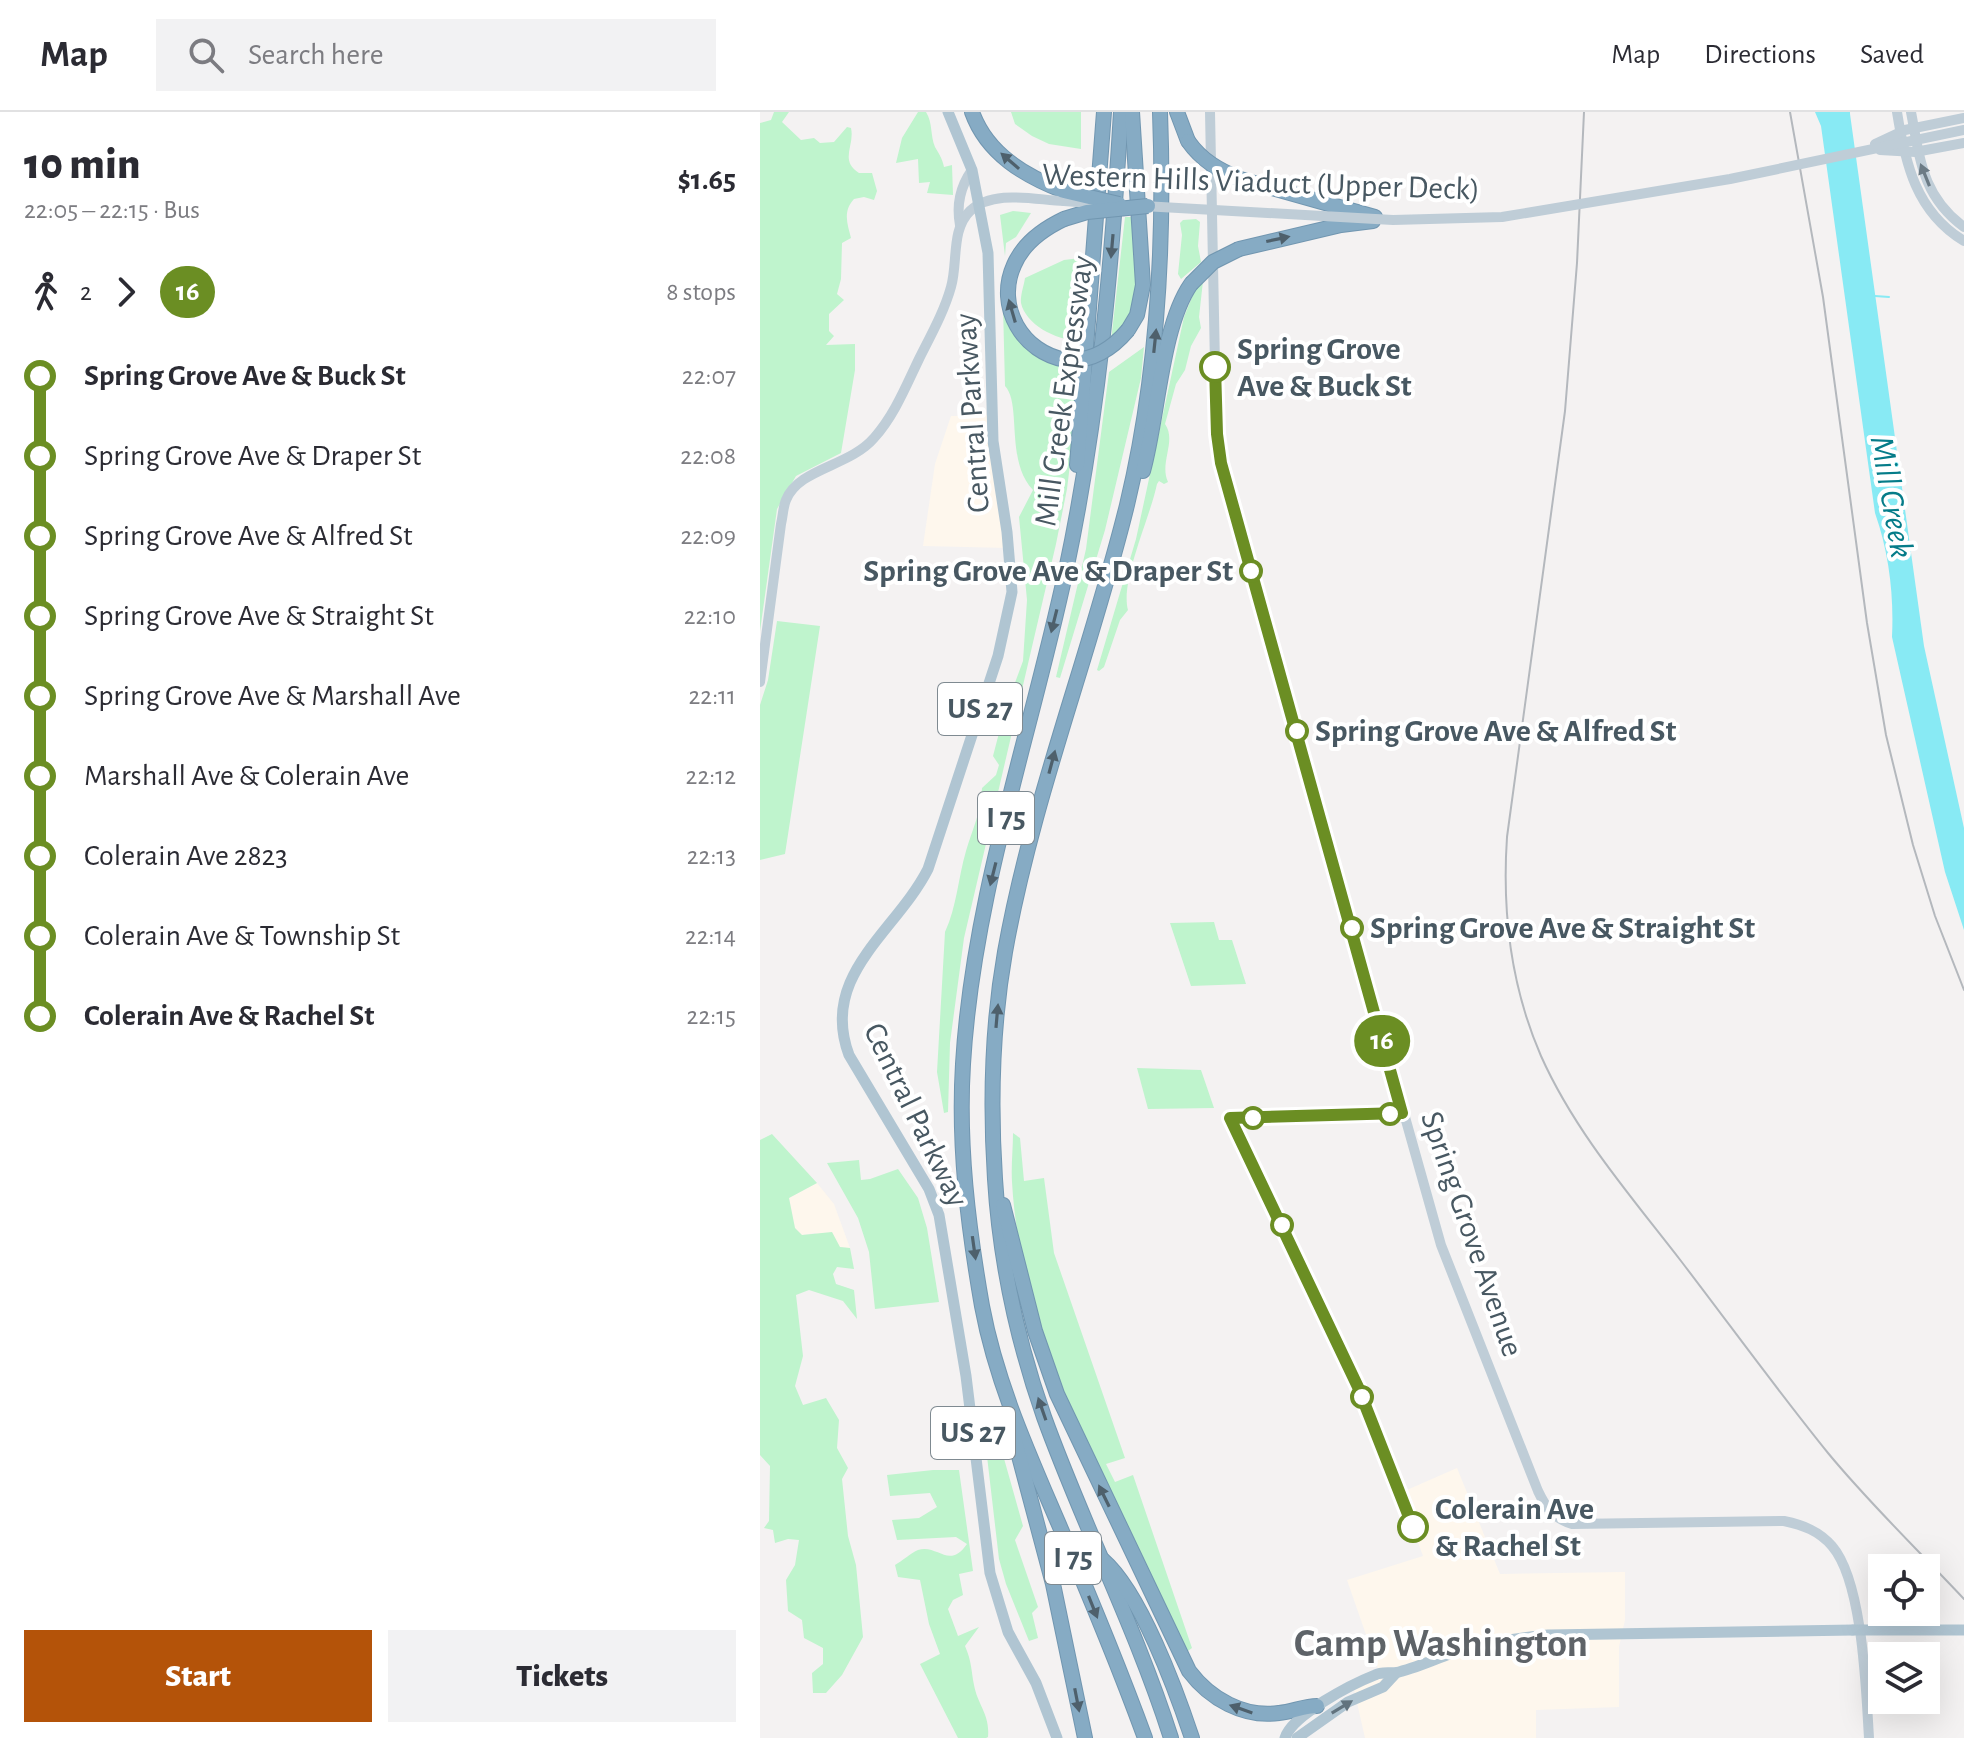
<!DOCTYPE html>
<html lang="en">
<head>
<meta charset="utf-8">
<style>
	body { margin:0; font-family:"Alegreya Sans",sans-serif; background:#f2f2f3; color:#2b2b33; height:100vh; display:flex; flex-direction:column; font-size:30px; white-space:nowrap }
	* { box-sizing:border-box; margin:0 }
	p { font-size:26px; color:#7c7c81 }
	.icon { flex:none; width:44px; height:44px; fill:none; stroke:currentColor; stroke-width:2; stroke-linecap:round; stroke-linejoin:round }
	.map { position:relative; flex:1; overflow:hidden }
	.sheet { display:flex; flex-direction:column; background:#fff; width:760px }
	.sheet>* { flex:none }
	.badge { padding:0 16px; border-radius:26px; font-size:28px; line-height:52px }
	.fabs { position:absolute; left:1108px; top:1442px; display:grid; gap:16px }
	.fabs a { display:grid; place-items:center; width:72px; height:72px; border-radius:0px; background:#fff; box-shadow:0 8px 32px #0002; font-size:40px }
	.map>.badge { position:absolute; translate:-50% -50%; box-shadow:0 0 0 4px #fff }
	.legs { display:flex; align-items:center; gap:12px; height:88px; padding:0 24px; font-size:26px }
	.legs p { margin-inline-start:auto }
	.overview { display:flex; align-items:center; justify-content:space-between; height:136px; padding:0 24px }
	h1 { font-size:44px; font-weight:800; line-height:60px }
	.button { display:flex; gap:16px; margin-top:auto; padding:16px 24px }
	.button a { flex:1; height:92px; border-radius:0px; background:#b45309; color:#fff; font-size:32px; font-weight:800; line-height:92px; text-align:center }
	.button a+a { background:#f2f2f3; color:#2b2b33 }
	ul { padding:0 24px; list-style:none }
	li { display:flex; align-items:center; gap:28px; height:80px; font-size:30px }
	li i { display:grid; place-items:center; width:12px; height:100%; margin:0 10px; background:currentColor }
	li i::after { content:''; width:20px; height:20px; margin:-10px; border:6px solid; border-radius:50%; background:#fff }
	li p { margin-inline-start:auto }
	li:first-child i { background:linear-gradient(#0000 50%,currentColor 0) }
	li:last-child i { background:linear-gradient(currentColor 50%,#0000 0) }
	header { display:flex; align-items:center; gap:48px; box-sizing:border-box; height:112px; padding:0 40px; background:#fff; border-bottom:2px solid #e1e1e2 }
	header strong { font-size:38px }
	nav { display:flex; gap:44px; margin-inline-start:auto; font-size:28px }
	.search { width:560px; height:72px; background:#f2f2f3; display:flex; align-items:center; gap:20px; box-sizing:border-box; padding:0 28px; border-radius:0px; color:#7c7c81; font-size:30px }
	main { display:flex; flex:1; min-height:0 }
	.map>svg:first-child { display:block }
	.commercial { fill:#fef7ed }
	.green { fill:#bff4cd }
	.water { fill:#88eaf4 }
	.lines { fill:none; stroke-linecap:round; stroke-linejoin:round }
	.stream { stroke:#88eaf4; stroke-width:2 }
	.motorway-casing { stroke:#7196b0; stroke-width:16 }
	.secondary { stroke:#bfcdd7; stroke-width:10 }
	.primary { stroke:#b0c5d2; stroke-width:11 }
	.motorway { stroke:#86abc4; stroke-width:14 }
	.rail { stroke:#b4b8bd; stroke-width:2 }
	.motorway-bridge-casing { stroke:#7196b0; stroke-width:16; stroke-linecap:butt }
	.secondary-bridge { stroke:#bfcdd7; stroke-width:10 }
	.primary-bridge { stroke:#b0c5d2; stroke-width:11 }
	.motorway-bridge { stroke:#86abc4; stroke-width:14 }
	.oneway { fill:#4e606c }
	.oneway2 { fill:#6c7b85 }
	.oneway3 { fill:#62737e }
	.line-1-casing { stroke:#fff; stroke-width:18 }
	.line-1 { stroke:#6b8e23; stroke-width:12 }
	.stop-1-dot { fill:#fff; stroke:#6b8e23; stroke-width:4 }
	.labels { text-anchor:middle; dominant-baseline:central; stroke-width:8; stroke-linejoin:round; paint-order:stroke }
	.shield { fill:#fff; stroke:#7f8a91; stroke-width:2 }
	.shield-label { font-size:30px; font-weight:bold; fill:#485862 }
	.street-label { font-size:32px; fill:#485862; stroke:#fff }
	.stop-label { font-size:32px; font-weight:bold; fill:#485862; stroke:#fff; text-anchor:start }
	.water-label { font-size:34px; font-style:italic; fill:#057c89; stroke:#fff }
	.district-label { font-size:40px; font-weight:bold; fill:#5e6368; stroke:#fff }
</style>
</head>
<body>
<header>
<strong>Map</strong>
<div class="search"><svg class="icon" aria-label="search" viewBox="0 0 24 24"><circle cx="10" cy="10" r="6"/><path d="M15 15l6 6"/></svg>Search here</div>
<nav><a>Map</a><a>Directions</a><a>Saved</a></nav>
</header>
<main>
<section class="sheet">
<div class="overview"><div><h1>10 min</h1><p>22:05 – 22:15 · Bus</p></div><b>$1.65</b></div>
<div class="legs"><svg class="icon" aria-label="walk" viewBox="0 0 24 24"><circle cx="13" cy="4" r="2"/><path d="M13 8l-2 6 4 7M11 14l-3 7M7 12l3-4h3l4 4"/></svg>2<svg class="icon" aria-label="forward" viewBox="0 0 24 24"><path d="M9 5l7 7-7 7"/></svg><b class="badge" style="background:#6b8e23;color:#fff">16</b><p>8 stops</p></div>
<ul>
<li><i style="color:#6b8e23"></i><b>Spring Grove Ave &amp; Buck St</b><p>22:07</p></li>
<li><i style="color:#6b8e23"></i><span>Spring Grove Ave &amp; Draper St</span><p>22:08</p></li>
<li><i style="color:#6b8e23"></i><span>Spring Grove Ave &amp; Alfred St</span><p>22:09</p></li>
<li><i style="color:#6b8e23"></i><span>Spring Grove Ave &amp; Straight St</span><p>22:10</p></li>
<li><i style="color:#6b8e23"></i><span>Spring Grove Ave &amp; Marshall Ave</span><p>22:11</p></li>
<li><i style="color:#6b8e23"></i><span>Marshall Ave &amp; Colerain Ave</span><p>22:12</p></li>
<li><i style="color:#6b8e23"></i><span>Colerain Ave 2823</span><p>22:13</p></li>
<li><i style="color:#6b8e23"></i><span>Colerain Ave &amp; Township St</span><p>22:14</p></li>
<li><i style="color:#6b8e23"></i><b>Colerain Ave &amp; Rachel St</b><p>22:15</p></li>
</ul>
<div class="button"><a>Start</a><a>Tickets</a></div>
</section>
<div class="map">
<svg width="1204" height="1626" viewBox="0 0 1204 1626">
	<rect width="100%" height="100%" fill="#f4f2f2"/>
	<!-- commercial -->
	<g class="commercial">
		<path d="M232,303l16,133 -85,-2 12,-82 16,-48z"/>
		<path d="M57,1071l17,21 16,44 -10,-1 -25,-14 -13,2 -7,-7 -6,-30z"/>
		<path d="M697,1356l43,106 125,-2v48l-6,27v60l-83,3v28h-171l-12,-53 26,-13 -32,-92 76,-24 -23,-63z"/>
	</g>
	<!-- green -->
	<g class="green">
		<path d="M14,0h15l-7,10 19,18 13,-2 6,5 14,-1 13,-15 4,1c4,18 -12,32 8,45h13l5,18 -3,9 -10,-3 -10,2c-12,13 -6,26 -3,39l-9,5 -1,36 -4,15 7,6 -15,14v17l5,5 -8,9 29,-1v26l-14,83 -45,23 -19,33 -17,122v-508l11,-3z"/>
		<path d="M158,0h8c7,11 4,23 9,35 4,7 7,11 9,20l8,-2 1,30 -26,-2 3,-11 -11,1 -1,-24 -22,4 6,-25z"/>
		<path d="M251,0h70v37l-32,-5 -17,-8 -17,-12z"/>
		<path d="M253,99l18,2 -15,24 -10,6 -1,13 -5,-41z"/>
		<path d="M365,105h8c3,39 16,97 -22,124z"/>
		<path d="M436,107l4,3 -2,24 3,16 -20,17 -3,-5 4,-39 -2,-12 3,-3z"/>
		<path d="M328,145l-5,83c-22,3 -57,-14 -62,-37 -1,-7 3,-18 4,-25l39,-18z"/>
		<path d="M443,169l-4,36 2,11 -10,18 -6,24 -9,14 -11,40c12,17 -6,39 3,58l-4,2 -5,-3 -2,3c-7,34 -37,97 -29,126l-8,10 -16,47 -5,4 -2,-1 39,-131 48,-222 14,-35z"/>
		<path d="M243,194c16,45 34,53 79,60l-15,123 -11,55 -92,394 -14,105 -2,69 -4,1 -7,-41 8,-140c12,-26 13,-54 21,-81 6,-21 16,-41 16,-63l14,-13 3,-10 -6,-9 12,-46 18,-49 4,-61 -8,-83 14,-27c-28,-29 -11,-86 -28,-104z"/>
		<path d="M384,235l-3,31 -36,152 -45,148 -4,-1 30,-128 23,-177z"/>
		<path d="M17,509l43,5 -35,228 -25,6v-155l8,-25z"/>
		<path d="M454,810l5,18h13l14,44 -55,2 -21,-63z"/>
		<path d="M377,956l64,2 13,38 -66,1z"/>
		<path d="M253,1021l7,5 4,43 20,-3 10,75 71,205 -19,6 9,18 18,-7 59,173 -7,5c-69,-146 -164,-308 -173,-471 -1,-16 1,-33 1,-49z"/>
		<path d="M12,1022l45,49 -28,15 6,30 7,7 30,-3 8,15 10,1 4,21 -17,-2 -4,7 3,10 18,6 3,29 -14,-18 -34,-11 -13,5 7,61 -8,30 8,19 23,-7 13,22 -2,28 11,20 -6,11 6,57 8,29 7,72 -21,38 -16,18h-13l-1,-20 11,-9v-16l-19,-10 -2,-18 -14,-9 -2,-31 9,-15 4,-25 -11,-1 -13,4 -2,-13 -9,-2 5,-7 1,-55 -10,-11v-315z"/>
		<path d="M99,1048l2,20 9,-1 28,-10 20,29 9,30 12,74 -64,7 -6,-57 -11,-34 -31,-55z"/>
		<path d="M223,1310l11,1 29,103 -8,14 23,67 -6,6 6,25 -9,3 -23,-57 -7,-25z"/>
		<path d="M173,1358h26l14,101 -14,3 4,21 -10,5 -5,9 10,27 21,-9 -14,19c7,16 6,24 9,39 4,21 16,29 14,52l-2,1h-28l-38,-74 20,-10 -11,-30 -9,-44 -22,-3 -3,-12c7,-4 16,-12 23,-15 20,-6 31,20 49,-6l-11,-7 -59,3 -5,-20 27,-2 18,-11 -7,-14 -40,3 -3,-21z"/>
	</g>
	<!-- water -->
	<path class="water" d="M1055,0h35v2l74,532 40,182v102l-19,-58 -53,-235c2,-42 -3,-84 -17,-124l-54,-387z"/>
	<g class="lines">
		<!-- stream -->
		<path class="stream" d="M1115,184l14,1"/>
		<!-- motorway casing -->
		<g class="motorway-casing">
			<g id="motorway">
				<path d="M212,0c15,42 53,64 92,79"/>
				<path d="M361,0c-9,154 -23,307 -55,458 -35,164 -93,326 -103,494 -5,81 5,162 19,242 14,75 45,144 75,214 31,72 61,144 88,218"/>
				<path d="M400,0c5,132 -2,264 -33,393 -37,150 -95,295 -122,447 -13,74 -15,151 -10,227 5,81 22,161 49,238 39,108 92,211 127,321"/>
				<path d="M417,0l11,29"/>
				<path d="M480,67l135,38"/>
				<path d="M304,107c-21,10 -41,25 -50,46 -19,42 9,88 52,95"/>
				<path d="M479,137l102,-24 32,-4"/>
				<path d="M368,218l9,-15 6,-30 -11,-173"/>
				<path d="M317,353l27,-353"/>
				<path d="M383,359c15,-53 18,-144 48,-187"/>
				<path d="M243,1093l32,126 22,63 132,277c21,28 55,47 90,42 13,-1 25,-7 38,-7"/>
				<path d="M251,1314l42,158 32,154"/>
				<path d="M343,1448c37,32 73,130 89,178"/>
			</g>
		</g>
		<!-- secondary -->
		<g class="secondary">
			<path d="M450,0l6,304 5,47 220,782 97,246c8,17 15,27 34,33l212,-3c19,4 35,10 48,25 31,36 34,145 37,192"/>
			<path d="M1137,0c8,51 19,100 67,129"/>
			<path d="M1151,0c9,47 11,84 53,115"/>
			<path d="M200,113c-4,-21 0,-38 12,-55"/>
			<path d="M0,570l21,-158c2,-8 2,-17 5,-24 13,-32 63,-33 88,-62 20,-22 32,-52 45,-79 12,-24 25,-47 32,-72 7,-24 0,-58 19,-76 23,-22 65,-11 94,-10"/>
		</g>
		<!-- primary -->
		<g class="primary">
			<path d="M188,0l24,58 16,83 5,188 14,91 5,60 -14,64 -70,213c-32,63 -109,106 -79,186l80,134 10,26 27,161 24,197 18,59 28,51 21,55"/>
			<path d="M525,1626c7,-23 67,-54 90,-63 7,-4 16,-1 24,-3 20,-5 39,-14 58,-21 30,-9 60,-13 91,-16l305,-5"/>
			<path d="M537,1626l51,-36 35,-15 13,-14"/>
		</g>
		<!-- motorway -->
		<use href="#motorway" class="motorway"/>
		<!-- rail -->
		<g class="rail">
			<path d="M824,0l-7,151 -12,148 -58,426c-5,74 4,150 34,219 34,76 89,139 140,205 49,64 96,129 147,192 42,51 91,98 136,146"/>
			<path d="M1030,0l33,185 44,326 19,112 27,110 22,71 29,74"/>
		</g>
		<!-- motorway-bridge casing -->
		<g class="motorway-bridge-casing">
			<g id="motorway-bridge">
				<path d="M428,29c14,20 31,29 52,38"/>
				<path d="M304,79l55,13"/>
				<path d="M304,107l23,-7 61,-6"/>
				<path d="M431,172l22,-22 26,-13"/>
				<path d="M306,248c26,2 46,-11 62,-30"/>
			</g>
		</g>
		<!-- secondary-bridge -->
		<g class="secondary-bridge">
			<path d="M1115,32l30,-14 59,-12"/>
			<path d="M1120,38l35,2 49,-9"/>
			<path d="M304,89l27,2"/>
			<path d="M383,94l250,14 109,-3 228,-38 234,-49"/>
		</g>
		<!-- primary-bridge -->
		<path class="primary-bridge" d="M1093,1518h111"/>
		<!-- motorway-bridge -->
		<use href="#motorway-bridge" class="motorway-bridge"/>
	</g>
	<!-- one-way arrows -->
	<defs><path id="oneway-solid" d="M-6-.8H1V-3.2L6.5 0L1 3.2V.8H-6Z" transform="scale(2)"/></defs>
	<g class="oneway">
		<use href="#oneway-solid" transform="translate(250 49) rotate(-139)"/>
		<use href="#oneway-solid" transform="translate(518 127) rotate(-12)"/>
		<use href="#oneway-solid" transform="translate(352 134) rotate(95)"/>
		<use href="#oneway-solid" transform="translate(252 199) rotate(-106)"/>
		<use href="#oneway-solid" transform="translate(395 229) rotate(-84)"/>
		<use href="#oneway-solid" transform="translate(294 509) rotate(104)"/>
		<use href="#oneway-solid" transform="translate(292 650) rotate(-75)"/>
		<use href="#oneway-solid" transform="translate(233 762) rotate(104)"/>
		<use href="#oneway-solid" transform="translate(237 904) rotate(-85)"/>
		<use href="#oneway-solid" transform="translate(214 1136) rotate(82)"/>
		<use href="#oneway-solid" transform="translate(282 1297) rotate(-109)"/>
		<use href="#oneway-solid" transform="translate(344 1384) rotate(-116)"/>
		<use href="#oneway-solid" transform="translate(333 1495) rotate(68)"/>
		<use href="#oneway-solid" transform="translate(317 1588) rotate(79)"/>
		<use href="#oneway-solid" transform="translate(481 1597) rotate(-161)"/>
	</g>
	<use class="oneway2" href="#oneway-solid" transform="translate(1165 63) rotate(-112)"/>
	<use class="oneway3" href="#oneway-solid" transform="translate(582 1595) rotate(-31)"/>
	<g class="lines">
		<!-- line-1 casing -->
		<g class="line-1-casing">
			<path id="line-1" d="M455,255l2,67 4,29 181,650 -172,5 128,269 55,140"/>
		</g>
		<!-- line-1 -->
		<use href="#line-1" class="line-1"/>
	</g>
	<!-- markers -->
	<g class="stop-1-dot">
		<circle cx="455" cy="255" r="14"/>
		<circle cx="491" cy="459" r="10"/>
		<circle cx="537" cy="619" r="10"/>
		<circle cx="592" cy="816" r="10"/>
		<circle cx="630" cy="1002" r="10"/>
		<circle cx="493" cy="1006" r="10"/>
		<circle cx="522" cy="1113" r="10"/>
		<circle cx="602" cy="1285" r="10"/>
		<circle cx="653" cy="1415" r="14"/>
	</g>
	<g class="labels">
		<!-- shield labels -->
		<g class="shield">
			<rect x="178" y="571" width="84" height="52" rx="6"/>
			<rect x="218" y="680" width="56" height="52" rx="6"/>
			<rect x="171" y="1295" width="84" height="52" rx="6"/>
			<rect x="285" y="1420" width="56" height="52" rx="6"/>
		</g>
		<g class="shield-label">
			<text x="220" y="597">US 27</text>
			<text x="246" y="706">I 75</text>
			<text x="213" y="1321">US 27</text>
			<text x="313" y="1446">I 75</text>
		</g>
		<!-- street labels -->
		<g class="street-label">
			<text transform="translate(501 70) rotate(2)">Western Hills Viaduct (Upper Deck)</text>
			<text transform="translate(304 279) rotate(-82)">Mill Creek Expressway</text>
			<text transform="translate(212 301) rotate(-94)">Central Parkway</text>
			<text transform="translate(156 1003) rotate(64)">Central Parkway</text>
			<text transform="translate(712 1122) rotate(71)">Spring Grove Avenue</text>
		</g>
		<!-- stop labels -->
		<g class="stop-label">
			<text x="477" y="237">Spring Grove<tspan x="477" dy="37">Ave &amp; Buck St</tspan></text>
			<text x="473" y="459" text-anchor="end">Spring Grove Ave &amp; Draper St</text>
			<text x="555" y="619">Spring Grove Ave &amp; Alfred St</text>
			<text x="610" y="816">Spring Grove Ave &amp; Straight St</text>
			<text x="675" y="1397">Colerain Ave<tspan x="675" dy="37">&amp; Rachel St</tspan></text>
		</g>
		<!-- water labels -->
		<g class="water-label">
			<text transform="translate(1131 385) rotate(80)">Mill Creek</text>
		</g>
		<!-- district labels -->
		<g class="district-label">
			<text x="681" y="1532">Camp Washington</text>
		</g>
	</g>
</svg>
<div class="fabs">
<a><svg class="icon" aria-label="locate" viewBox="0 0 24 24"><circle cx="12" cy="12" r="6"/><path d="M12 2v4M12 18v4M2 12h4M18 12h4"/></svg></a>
<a><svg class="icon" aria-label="layers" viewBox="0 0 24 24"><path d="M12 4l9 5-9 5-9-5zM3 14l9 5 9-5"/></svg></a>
</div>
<b class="badge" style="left:622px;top:929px;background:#6b8e23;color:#fff">16</b>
</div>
</main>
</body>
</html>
